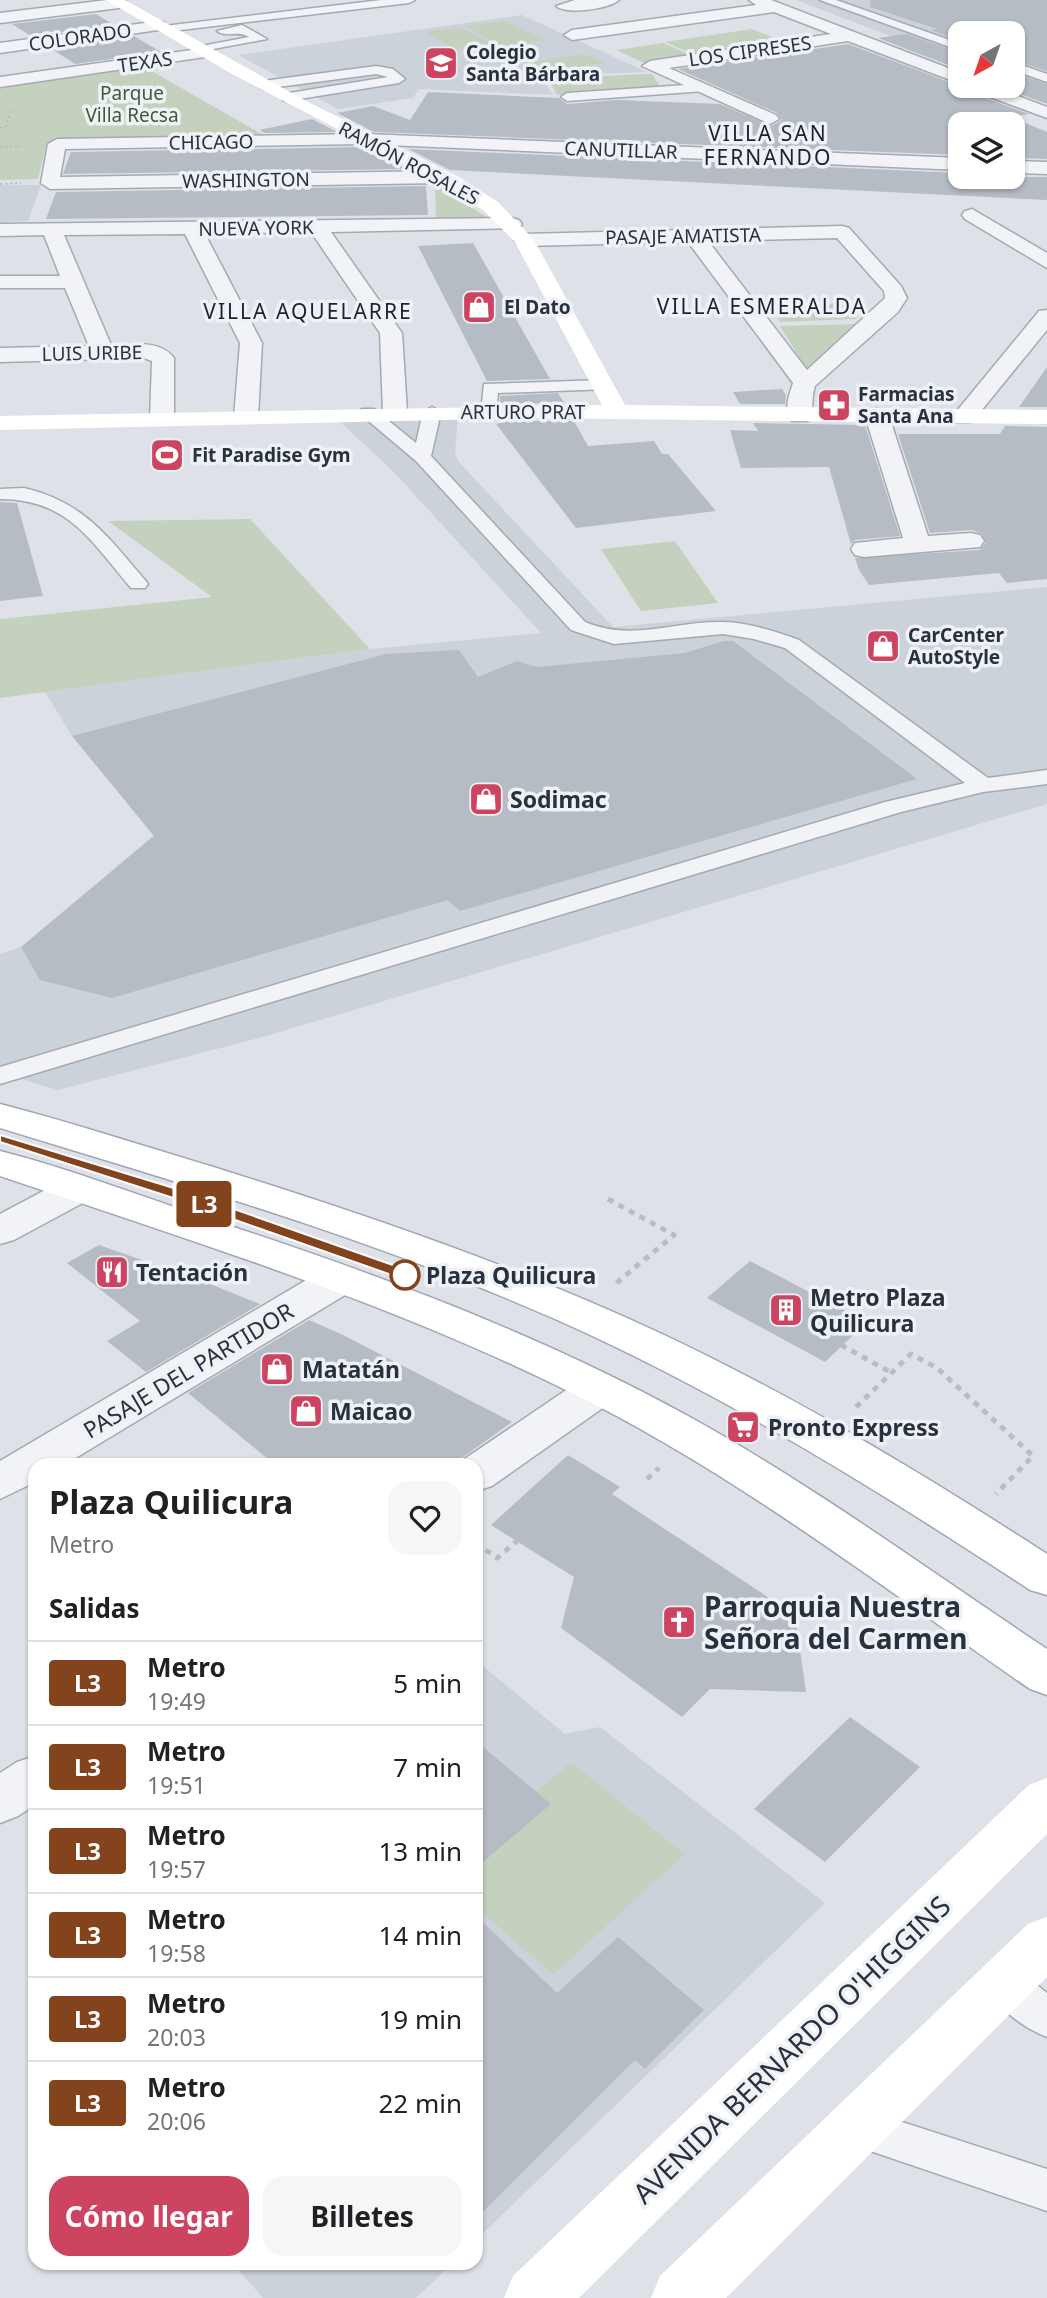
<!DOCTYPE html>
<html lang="es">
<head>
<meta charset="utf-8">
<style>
	body { margin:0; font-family:"Noto Sans",sans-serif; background:#f6f6f6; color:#202124; height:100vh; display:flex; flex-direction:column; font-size:26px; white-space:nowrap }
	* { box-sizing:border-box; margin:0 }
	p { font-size:23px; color:#757577 }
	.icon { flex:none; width:38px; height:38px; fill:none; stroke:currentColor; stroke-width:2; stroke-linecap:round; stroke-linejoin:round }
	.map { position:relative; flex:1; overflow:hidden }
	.sheet { position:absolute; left:28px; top:1458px; width:455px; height:812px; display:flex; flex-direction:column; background:#fff; border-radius:21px; box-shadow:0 2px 5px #0004 }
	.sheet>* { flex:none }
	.badge { padding:0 14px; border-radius:5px; font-size:24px; line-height:46px }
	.needle { width:46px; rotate:220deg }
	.controls { position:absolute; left:948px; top:21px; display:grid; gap:14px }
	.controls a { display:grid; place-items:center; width:77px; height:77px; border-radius:14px; background:#fff; box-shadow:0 2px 5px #0004; font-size:35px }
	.map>.badge { position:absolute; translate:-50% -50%; box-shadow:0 0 0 4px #fff }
	h2 { padding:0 21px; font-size:26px; line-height:63px }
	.round { display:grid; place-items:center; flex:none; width:74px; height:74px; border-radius:21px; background:#f6f6f6 }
	.overview { display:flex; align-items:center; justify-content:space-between; height:119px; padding:0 21px }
	h1 { font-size:33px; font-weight:700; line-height:52px }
	.primary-button { display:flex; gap:14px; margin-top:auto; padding:14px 21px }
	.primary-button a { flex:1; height:80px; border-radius:21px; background:#cc4460; color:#fff; font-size:28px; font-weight:700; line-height:80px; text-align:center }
	.primary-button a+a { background:#f6f6f6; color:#202124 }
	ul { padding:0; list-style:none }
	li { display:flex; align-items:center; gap:21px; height:84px; padding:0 21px; border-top:2px solid #e0e0e0 }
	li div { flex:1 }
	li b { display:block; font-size:26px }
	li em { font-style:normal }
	li .badge { min-width:77px; font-weight:700; text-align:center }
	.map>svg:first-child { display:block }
	.built { fill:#ccd2da }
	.green { fill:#c5d1bf }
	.building { fill:#b6bcc4 }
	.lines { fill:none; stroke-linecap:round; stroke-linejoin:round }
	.lane-casing { stroke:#a4a9b2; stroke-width:3 }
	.street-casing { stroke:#a4a9b2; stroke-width:3 }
	.primary-casing { stroke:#9ea7b3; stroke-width:3 }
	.path-far1 { stroke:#b9bdc2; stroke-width:2; stroke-dasharray:2.5 2.5; stroke-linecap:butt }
	.path { stroke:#b9bdc2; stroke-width:5; stroke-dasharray:6 6; stroke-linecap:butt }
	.lane { fill:#f1f3f6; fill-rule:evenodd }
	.street { fill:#f1f3f6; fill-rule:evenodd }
	.secondary { fill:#fff; fill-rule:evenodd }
	.primary { fill:#fff; fill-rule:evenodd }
	.line { fill:#83441d; stroke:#fff; stroke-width:2 }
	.stop-dot { fill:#fff; stroke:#83441d; stroke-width:3.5 }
	.labels { text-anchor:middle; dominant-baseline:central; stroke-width:7; stroke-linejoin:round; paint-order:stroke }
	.far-street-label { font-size:19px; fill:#28313e; stroke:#eef1f5 }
	.far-poi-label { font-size:19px; font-weight:bold; fill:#28313e; stroke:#eef1f5; text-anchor:start }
	.far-park-label { font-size:19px; fill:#3e5a35; stroke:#eef1f5 }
	.far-neighbourhood-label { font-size:21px; letter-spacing:2px; fill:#1a222f; stroke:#eef1f5 }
	.poi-label { font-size:23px; font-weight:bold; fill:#28313e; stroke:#eef1f5; text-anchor:start }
	.stop-label { font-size:23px; font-weight:bold; fill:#28313e; stroke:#eef1f5; text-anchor:start }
	.street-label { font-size:23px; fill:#28313e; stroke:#eef1f5 }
	.near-poi-label { font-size:28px; font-weight:bold; fill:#28313e; stroke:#eef1f5; text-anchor:start }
	.near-street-label { font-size:28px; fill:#28313e; stroke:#eef1f5 }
</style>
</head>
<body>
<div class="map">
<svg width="1047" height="2298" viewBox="0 0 1047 2298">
	<rect width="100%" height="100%" fill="#dee2e8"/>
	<!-- built -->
	<g class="built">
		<path d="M796,0h251v96l-34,-13v-50h-52v30z"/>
		<path d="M522,15l125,57 -107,4 13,19 -134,-6 -6,9 -75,11 -100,-54z"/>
		<path d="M0,185h41l-13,36 -28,1z"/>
		<path d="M458,418l-3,34 3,9 155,166 434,-40v217l-784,233 -205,53 -58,-17v-119l21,-7 133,-112 -82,-99 -27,-44 325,-43 171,-16 -150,-164 -52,-48z"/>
		<path d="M477,1661l88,73 35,-7 225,176 -349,337z"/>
		<path d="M232,2263h221l-37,35h-153z"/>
	</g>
	<!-- green -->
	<g class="green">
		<path d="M505,21l40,19 -43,6 -39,-20z"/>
		<path d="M459,27l32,16 -36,5 -31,-16z"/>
		<path d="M752,29l34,14 -89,13 -32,-14z"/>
		<path d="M663,43l30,13 -47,8 -30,-14z"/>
		<path d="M584,54l21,9 -63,10 -20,-10z"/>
		<path d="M141,65l126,72 -220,5 -9,37 -38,1v-95z"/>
		<path d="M652,74l11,17 -106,4 -9,-17z"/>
		<path d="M435,185l55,34h-54z"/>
		<path d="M846,303l11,16 -77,3 -9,-16z"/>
		<path d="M857,324l-50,46 -27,-44z"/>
		<path d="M250,519l120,130 -370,49v-79l212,-22 -104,-76z"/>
		<path d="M675,541l43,62 -77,8 -40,-62z"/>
		<path d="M571,1762l114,92 -132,121 -77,-68v-64z"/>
	</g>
	<!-- building -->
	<g class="building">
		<path d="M871,0h176v71l-34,-11v-27h-52v8l-31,-11 7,-1 -67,-22z"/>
		<path d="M96,14l18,11 -83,11 -19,-12z"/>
		<path d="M906,34l55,19v17l-83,-32z"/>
		<path d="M134,36l27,16 -86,12 -25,-16z"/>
		<path d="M848,44l112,42h6l4,6 59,22 -18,3 36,15v27l-34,-1v-34h-52v31l-587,-23 -37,-19 36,-7 37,14 18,-28 131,6 8,6 49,-4 104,4 51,22 11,-6 -5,-7 -99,-44z"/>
		<path d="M1013,73l34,11v20l-48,-18h14z"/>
		<path d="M312,119l25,13 -72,1 -6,-3z"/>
		<path d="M364,147l44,22 -345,5 8,-22z"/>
		<path d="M408,149l553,24v4h86v23l-597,-30z"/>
		<path d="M426,186l2,29 -382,4 10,-27z"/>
		<path d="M473,243l77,136 -63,2 -69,-135z"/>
		<path d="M1047,367v40h-28z"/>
		<path d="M782,389l4,6 -1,9h-45l-7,-12z"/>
		<path d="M558,393l6,10 -64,1v-8z"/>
		<path d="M508,421h66l14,25 66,-5 8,13h6l48,57 -140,17 -80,-104z"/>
		<path d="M753,423l112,2 35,111 -45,4 -4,4 -22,-77 -88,1 -11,-38 28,1z"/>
		<path d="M1005,426l42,1v152l-40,4 -8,-10 -130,12 -10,-15 -4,-12 125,-8 6,-8 -4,-8 -10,-4 -42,3 -32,-99h102z"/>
		<path d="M0,502l17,1 26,93 -43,5z"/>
		<path d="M724,641h9l184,138 -457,132 -12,-11 -336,98 -72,-18 -19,-33 133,-111 -82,-100 314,-82 73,-4 19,27 39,-16 20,6 148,-14z"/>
		<path d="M99,1245l106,37 55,22 -114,68 -39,-31 33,-20 -73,-58z"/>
		<path d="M750,1261l117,61 -42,40 -118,-64z"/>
		<path d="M309,1320l34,15 169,87 -60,43h-177l-87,-72z"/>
		<path d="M568,1455l52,32 -8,7 183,121 11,77 -96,-3 -28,28 -121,-89 13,-51 -83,-52z"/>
		<path d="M850,1717l70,50 -95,95 -71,-53z"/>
		<path d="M476,1741l75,63 -75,64z"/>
		<path d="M476,1916l81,77 61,-56 86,73 -59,59 -10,-9 -159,159z"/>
	</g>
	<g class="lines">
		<!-- lane casing -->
		<g class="lane-casing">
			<g id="lane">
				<path d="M381,0h34l-6,3 -245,29 -6,-3 6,-3z"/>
				<path d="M820,0h16l125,44v7z"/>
				<path d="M242,25l25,14 -70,13 -6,-4 58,-11c-12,-7 -23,1 -32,-6z"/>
				<path d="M1013,62l34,12v8l-34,-12z"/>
				<path d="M376,66l17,3 12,10 -6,4 -112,18 -4,-1v-6l105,-17 -12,-3 -113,15 -6,-4 6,-4z"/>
				<path d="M701,84l6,4 -2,3 -138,10 -6,-4 6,-4z"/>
				<path d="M603,380l8,5 -2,4 -111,4 -2,22 -6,1 -9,-5 3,-27z"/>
				<path d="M432,407l9,5 -10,44 154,166c47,20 89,-1 138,0 23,0 46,8 68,15l8,3 189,138 59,-8v14l-64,8 -82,20 -901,272v-17l885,-265 80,-19 -180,-135 -31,-9 -31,-5 -109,10 -43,-14 -155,-169 -57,-48 3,-4h12l42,34 7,-31z"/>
				<path d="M24,488c60,14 83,48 121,92l3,4 -3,4h-14c-40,-47 -63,-89 -131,-89v-10z"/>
				<path d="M1004,1965l14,5 29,23v44c-24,-9 -53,-31 -63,-54l6,-13z"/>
				<path d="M856,2107l191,62v42l-206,-70 -6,-14 6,-14z"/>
			</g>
		</g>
		<!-- street casing -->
		<g class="street-casing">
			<g id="street">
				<path d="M107,0h18l2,3 -8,5 -119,15v-10z"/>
				<path d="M575,0h44c-10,9 -53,15 -63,6z"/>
				<path d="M749,0h22l190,73v11l-113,-43 -179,27 107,47 3,4 -9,5 -128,-58 8,-5 181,-27 -57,-22 -202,28 -8,-5 8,-5 184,-25z"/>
				<path d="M159,21l6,2v6l-165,24v-10z"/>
				<path d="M206,48l8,5 -2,3 -212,31v-10z"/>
				<path d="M969,86h23l55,21v11l-76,-28z"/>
				<path d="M364,134l597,24v12l-597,-26 -299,5 -5,28 382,-6 9,6 -9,6 -392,6 -9,-6 7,-39 9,-5z"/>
				<path d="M1013,161l34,1v12l-34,-1z"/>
				<path d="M972,209l75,44v15l-82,-49 -3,-4 3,-4z"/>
				<path d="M512,218l7,2 3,4 -3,4 -188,4 71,101 5,79 -4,5h-16l-4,-5 -3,-79 -69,-101 -106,2 57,109 -4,74 -4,5h-16l-4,-5 6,-74 -55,-109 -121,1 47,110c20,0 49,-6 63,13v61l-4,5h-16l-4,-5 2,-58 -8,-3 -144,4v-14l89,-2 -24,-58h-65v-12h60l-16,-41 -44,1v-12z"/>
				<path d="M842,226l7,2 52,58 6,12 -9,14 -83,74c-4,11 -1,26 -7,35h-16c-9,-12 -3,-25 1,-38l-105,-141 -164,4 -10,-6 10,-6zM837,238l47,53 1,7 -78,72 -99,-129z"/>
				<path d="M1047,310v20l-75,92h-16l-4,-5 4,-5 83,-101z"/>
				<path d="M877,409l8,2 4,5 39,120 43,-3 9,2 4,6 -4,6 -116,10 -9,-2 -4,-6 4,-6 48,-5 -38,-122 4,-5z"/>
				<path d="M78,1176l14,4 6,9 -6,9 -78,42 -14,4v-30l64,-34z"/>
				<path d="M340,1265l15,4 6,10 -6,10 -291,176h-29v17l-35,17v-38l325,-192z"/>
				<path d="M599,1374l15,4 7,11 -7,11 -122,86 -16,5v-26h-17l1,-3 124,-84z"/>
				<path d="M35,1756v49l-17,11 -18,7v-50l17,-11z"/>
			</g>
		</g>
		<!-- primary casing -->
		<g class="primary-casing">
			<g id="primary">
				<path d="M0,1104c70,18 140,41 210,62 154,48 306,100 452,168 134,63 261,140 385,220v41l-17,-5c-152,-100 -308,-197 -475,-271 -179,-79 -368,-134 -555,-191z"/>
				<path d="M0,1151c70,18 138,44 206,67 166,54 329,114 482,198 125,69 240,154 359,233v46l-17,-6c-148,-102 -293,-214 -454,-294 -184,-92 -381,-153 -576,-219z"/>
			</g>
		</g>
		<!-- path-far1 -->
		<g class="path-far1">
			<path d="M0,128l6,-2 5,-16"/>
			<path d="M0,147l21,-1"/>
			<path d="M0,184l21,-1"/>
		</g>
		<!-- path -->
		<g class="path">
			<path d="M608,1199l66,36 -60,50"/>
			<path d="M841,1345l51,28"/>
			<path d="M856,1407l55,-53 26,14 96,88 -37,38"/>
			<path d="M647,1479l12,-11"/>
			<path d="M476,1543l21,15 20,-17"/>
		</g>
		<!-- lane -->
		<use href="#lane" class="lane"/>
		<!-- street -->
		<use href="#street" class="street"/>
		<!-- secondary -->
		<g class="secondary">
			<path d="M106,0h19l181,101 151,75 41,26 36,38 91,165 422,5v14l-519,-6 -528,12v-14l602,-11 -87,-163 -31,-31 -41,-27 -211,-110z"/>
			<path d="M1047,1778v56l-468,464h-75l9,-22 516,-491z"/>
			<path d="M1047,1917v60l-321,321h-75l9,-22 368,-352z"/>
		</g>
		<!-- primary -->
		<use href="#primary" class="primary"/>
	</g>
	<!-- line -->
	<path class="line" d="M0,1135l177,54 233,82 2,4 -2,3h-10l-233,-82 -167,-54z"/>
	<!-- icons -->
	<defs>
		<g id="school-square" transform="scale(1.75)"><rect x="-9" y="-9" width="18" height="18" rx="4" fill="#cc4460" stroke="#eef1f5"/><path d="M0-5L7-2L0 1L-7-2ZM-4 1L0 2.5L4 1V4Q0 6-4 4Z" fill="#fff"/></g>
		<g id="shop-square" transform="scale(1.75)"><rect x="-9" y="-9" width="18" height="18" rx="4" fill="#cc4460" stroke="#eef1f5"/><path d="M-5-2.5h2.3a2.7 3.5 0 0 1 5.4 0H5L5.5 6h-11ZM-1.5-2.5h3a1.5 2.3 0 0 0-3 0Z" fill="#fff"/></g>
		<g id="pharmacy-square" transform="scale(1.75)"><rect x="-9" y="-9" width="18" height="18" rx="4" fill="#cc4460" stroke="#eef1f5"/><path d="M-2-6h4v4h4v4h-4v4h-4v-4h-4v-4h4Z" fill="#fff"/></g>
		<g id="stadium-square" transform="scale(1.75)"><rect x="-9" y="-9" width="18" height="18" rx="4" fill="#cc4460" stroke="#eef1f5"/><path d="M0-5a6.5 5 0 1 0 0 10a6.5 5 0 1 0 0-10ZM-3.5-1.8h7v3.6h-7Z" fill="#fff"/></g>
		<g id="restaurant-square" transform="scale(1.75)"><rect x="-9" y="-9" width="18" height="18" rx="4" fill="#cc4460" stroke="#eef1f5"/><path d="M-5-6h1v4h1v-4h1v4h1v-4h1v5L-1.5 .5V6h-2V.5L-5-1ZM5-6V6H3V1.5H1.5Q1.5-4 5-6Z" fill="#fff"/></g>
		<g id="building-square" transform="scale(1.75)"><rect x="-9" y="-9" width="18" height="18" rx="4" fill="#cc4460" stroke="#eef1f5"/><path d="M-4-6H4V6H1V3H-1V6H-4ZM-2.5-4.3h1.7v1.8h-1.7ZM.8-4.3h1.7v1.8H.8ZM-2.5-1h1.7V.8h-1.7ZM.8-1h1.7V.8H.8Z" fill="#fff"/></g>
		<g id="supermarket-square" transform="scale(1.75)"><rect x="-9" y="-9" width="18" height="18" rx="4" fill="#cc4460" stroke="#eef1f5"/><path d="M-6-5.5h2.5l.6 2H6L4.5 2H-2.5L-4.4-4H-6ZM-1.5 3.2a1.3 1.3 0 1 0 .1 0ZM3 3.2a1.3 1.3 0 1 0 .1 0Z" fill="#fff"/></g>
		<g id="church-square" transform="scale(1.75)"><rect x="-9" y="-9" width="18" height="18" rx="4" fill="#cc4460" stroke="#eef1f5"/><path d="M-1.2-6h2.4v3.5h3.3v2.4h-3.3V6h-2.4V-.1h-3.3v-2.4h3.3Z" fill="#fff"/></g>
	</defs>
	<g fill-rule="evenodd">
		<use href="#school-square" x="441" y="63"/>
		<use href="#shop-square" x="479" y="307"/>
		<use href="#pharmacy-square" x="834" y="405"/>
		<use href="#stadium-square" x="167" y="455"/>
		<use href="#shop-square" x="883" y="646"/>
		<use href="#shop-square" x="486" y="799"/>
		<use href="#restaurant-square" x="112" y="1272"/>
		<use href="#building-square" x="786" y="1310"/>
		<use href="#shop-square" x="277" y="1369"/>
		<use href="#shop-square" x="306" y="1411"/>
		<use href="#supermarket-square" x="743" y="1427"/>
		<use href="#church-square" x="679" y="1622"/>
	</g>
	<!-- markers -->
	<circle class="stop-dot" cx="405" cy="1275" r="14"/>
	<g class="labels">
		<!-- far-street labels -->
		<g class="far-street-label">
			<text transform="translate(80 37) rotate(-8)">COLORADO</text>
			<text transform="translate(750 51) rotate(-8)">LOS CIPRESES</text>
			<text transform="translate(145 62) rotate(-8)">TEXAS</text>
			<text transform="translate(211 142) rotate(-1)">CHICAGO</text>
			<text transform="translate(621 150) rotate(2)">CANUTILLAR</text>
			<text transform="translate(409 163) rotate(28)">RAMÓN ROSALES</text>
			<text transform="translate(246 180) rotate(-1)">WASHINGTON</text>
			<text transform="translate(256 228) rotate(-1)">NUEVA YORK</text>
			<text transform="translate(683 236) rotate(-1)">PASAJE AMATISTA</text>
			<text transform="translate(92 353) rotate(-1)">LUIS URIBE</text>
			<text x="523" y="412">ARTURO PRAT</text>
		</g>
		<!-- far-poi labels -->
		<g class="far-poi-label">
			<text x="466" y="52">Colegio<tspan x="466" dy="22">Santa Bárbara</tspan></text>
			<text x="504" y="307">El Dato</text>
			<text x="858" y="394">Farmacias<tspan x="858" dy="22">Santa Ana</tspan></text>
			<text x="192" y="455">Fit Paradise Gym</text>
			<text x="908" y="635">CarCenter<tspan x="908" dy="22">AutoStyle</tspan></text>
		</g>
		<!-- far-park labels -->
		<g class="far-park-label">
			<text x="132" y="93">Parque<tspan x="132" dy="22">Villa Recsa</tspan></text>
		</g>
		<!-- far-neighbourhood labels -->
		<g class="far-neighbourhood-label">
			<text x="768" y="133">VILLA SAN<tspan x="768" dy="24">FERNANDO</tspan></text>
			<text x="762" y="306">VILLA ESMERALDA</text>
			<text x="308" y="311">VILLA AQUELARRE</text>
		</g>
		<!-- poi labels -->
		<g class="poi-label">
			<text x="510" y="799">Sodimac</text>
			<text x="136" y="1272">Tentación</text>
			<text x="810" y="1297">Metro Plaza<tspan x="810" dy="26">Quilicura</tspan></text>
			<text x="302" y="1369">Matatán</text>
			<text x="330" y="1411">Maicao</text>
			<text x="768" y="1427">Pronto Express</text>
		</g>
		<!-- stop labels -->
		<g class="stop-label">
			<text x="426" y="1275">Plaza Quilicura</text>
		</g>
		<!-- street labels -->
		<g class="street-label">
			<text transform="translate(188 1370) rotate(-31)">PASAJE DEL PARTIDOR</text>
		</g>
		<!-- near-poi labels -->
		<g class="near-poi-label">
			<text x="704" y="1606">Parroquia Nuestra<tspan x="704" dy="32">Señora del Carmen</tspan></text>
		</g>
		<!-- near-street labels -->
		<g class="near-street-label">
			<text transform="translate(791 2049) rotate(-44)">AVENIDA BERNARDO O'HIGGINS</text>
		</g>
	</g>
</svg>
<div class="controls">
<a><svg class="needle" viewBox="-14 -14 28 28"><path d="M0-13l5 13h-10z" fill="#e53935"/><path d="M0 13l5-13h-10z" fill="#757577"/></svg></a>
<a><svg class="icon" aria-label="layers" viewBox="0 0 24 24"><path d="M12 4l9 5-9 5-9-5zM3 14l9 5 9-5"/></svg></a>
</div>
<b class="badge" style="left:204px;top:1204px;background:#83441d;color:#fff">L3</b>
<section class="sheet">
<div class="overview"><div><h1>Plaza Quilicura</h1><p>Metro</p></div><a class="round"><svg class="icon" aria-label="heart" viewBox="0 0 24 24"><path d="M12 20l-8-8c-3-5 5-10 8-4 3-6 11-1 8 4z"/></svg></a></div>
<h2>Salidas</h2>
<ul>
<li><span class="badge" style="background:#83441d;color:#fff">L3</span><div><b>Metro</b><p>19:49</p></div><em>5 min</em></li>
<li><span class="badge" style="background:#83441d;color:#fff">L3</span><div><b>Metro</b><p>19:51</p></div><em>7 min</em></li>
<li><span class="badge" style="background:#83441d;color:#fff">L3</span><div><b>Metro</b><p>19:57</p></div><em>13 min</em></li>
<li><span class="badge" style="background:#83441d;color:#fff">L3</span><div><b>Metro</b><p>19:58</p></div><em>14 min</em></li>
<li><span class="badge" style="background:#83441d;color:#fff">L3</span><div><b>Metro</b><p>20:03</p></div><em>19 min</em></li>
<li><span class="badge" style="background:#83441d;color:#fff">L3</span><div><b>Metro</b><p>20:06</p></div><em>22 min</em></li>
</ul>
<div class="primary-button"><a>Cómo llegar</a><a>Billetes</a></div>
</section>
</div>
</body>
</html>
